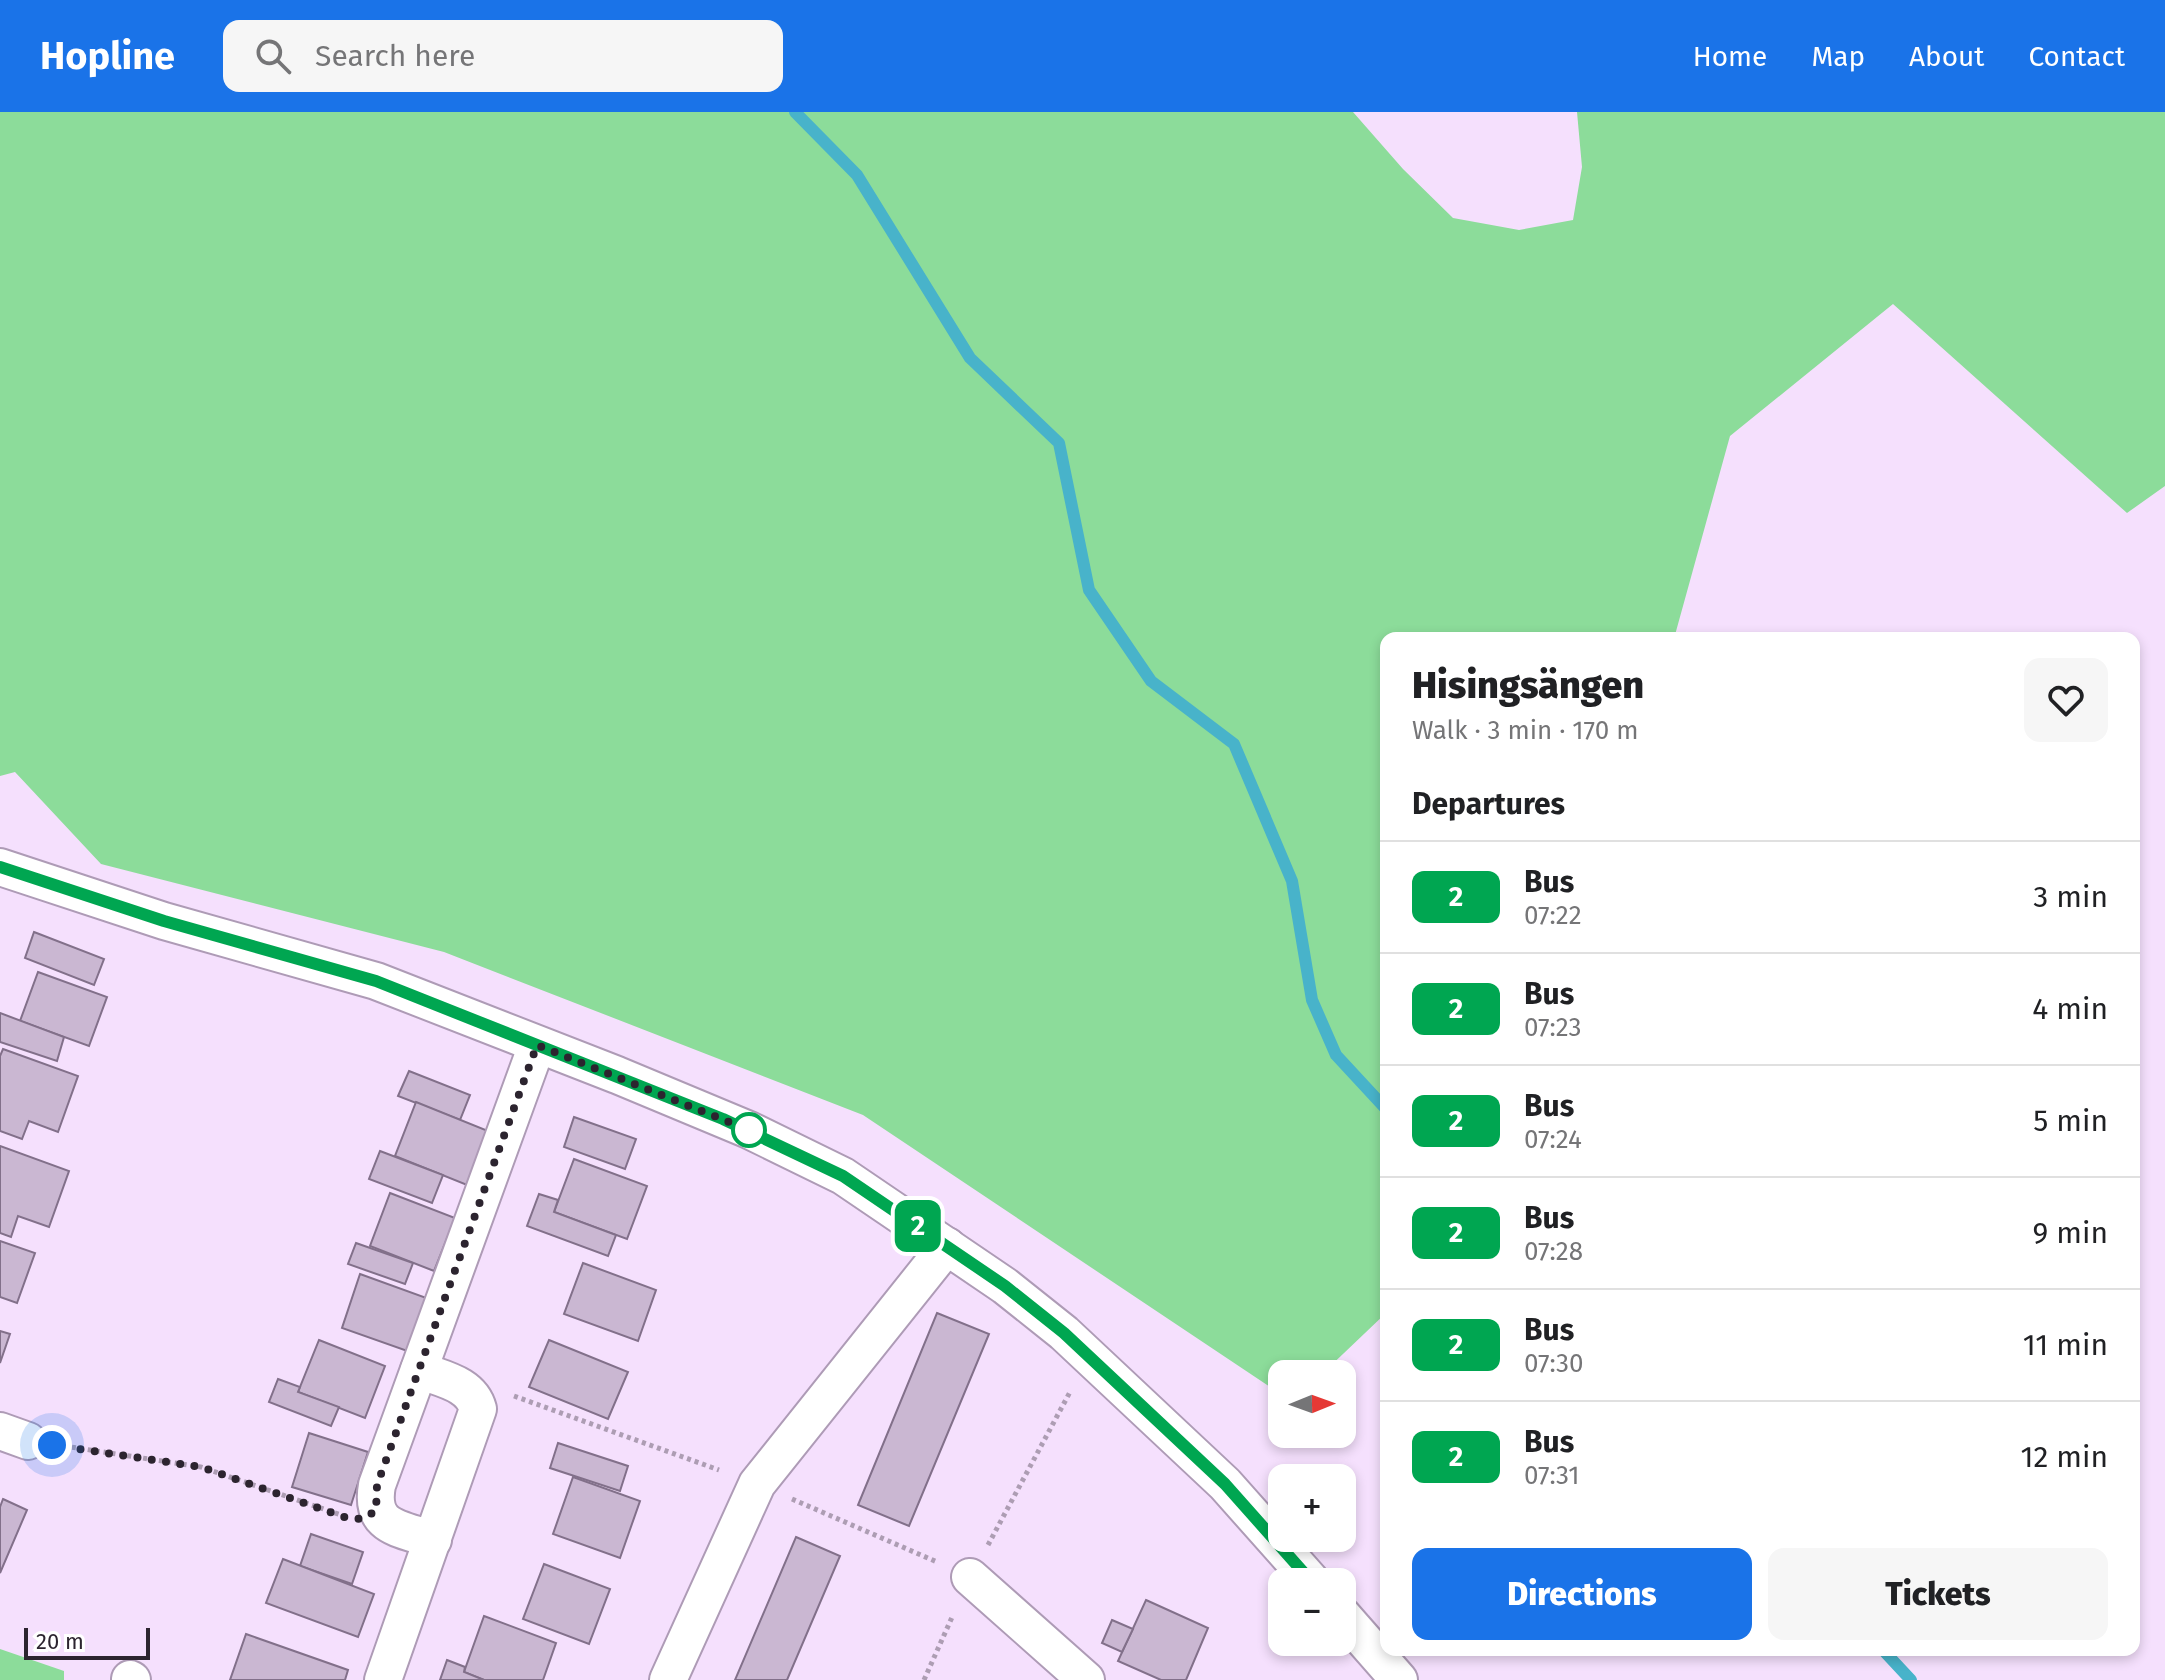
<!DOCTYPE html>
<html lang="en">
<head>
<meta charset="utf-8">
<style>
	body { margin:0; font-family:"Fira Sans",sans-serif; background:#f6f6f6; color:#202124; height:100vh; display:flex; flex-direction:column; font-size:30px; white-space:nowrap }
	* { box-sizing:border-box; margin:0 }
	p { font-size:26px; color:#757577 }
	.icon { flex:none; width:44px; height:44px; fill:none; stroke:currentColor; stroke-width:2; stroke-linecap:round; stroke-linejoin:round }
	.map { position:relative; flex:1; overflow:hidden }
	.details { position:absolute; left:1380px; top:520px; width:760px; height:1024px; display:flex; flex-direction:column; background:#fff; border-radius:16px; box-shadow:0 4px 12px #0003 }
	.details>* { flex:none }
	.badge { padding:0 16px; border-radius:12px; font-size:28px; line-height:52px }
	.needle { width:52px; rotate:89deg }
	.fabs { position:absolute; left:1268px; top:1248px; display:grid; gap:16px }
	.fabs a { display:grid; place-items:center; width:88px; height:88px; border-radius:16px; background:#fff; box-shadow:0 4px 12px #0003; font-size:40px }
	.scale { position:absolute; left:24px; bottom:20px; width:126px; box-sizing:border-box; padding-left:8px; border:4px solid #2c242f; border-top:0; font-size:22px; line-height:28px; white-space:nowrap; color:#2c242f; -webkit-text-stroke:6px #fff; paint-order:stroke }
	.you { position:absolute; width:40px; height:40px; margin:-20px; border:6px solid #fff; border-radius:50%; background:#1a73e8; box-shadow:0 0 0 12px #1a73e833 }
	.map>.badge { position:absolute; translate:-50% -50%; box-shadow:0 0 0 4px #fff }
	h2 { padding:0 32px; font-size:30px; line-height:72px }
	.round { display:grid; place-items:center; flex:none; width:84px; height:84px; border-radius:16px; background:#f6f6f6 }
	.overview { display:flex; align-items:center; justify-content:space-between; height:136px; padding:0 32px }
	h1 { font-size:38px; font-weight:800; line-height:60px }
	.cta { display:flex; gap:16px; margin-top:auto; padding:16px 32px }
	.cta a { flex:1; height:92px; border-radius:16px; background:#1a73e8; color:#fff; font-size:32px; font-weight:800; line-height:92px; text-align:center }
	.cta a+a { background:#f6f6f6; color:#202124 }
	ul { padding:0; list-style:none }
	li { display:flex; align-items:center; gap:24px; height:112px; padding:0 32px; border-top:2px solid #e0e0e0 }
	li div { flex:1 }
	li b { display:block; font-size:30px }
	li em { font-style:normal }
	li .badge { min-width:88px; font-weight:700; text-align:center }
	header { display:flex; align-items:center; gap:48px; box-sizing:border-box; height:112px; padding:0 40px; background:#1a73e8; color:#fff }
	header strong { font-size:38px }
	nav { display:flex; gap:44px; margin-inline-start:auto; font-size:28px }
	.search { width:560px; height:72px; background:#f6f6f6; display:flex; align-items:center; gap:20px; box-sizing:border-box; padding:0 28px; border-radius:16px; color:#757577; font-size:30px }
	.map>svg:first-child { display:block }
	.green { fill:#8cdc9a }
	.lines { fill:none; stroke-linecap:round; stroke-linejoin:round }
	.stream { stroke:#48b3ca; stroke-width:12 }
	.building { fill:#cab7d2; stroke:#82708a; stroke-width:2 }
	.minor-casing { stroke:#ae9bb6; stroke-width:40 }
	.path { stroke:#ad9db3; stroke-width:5; stroke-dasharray:4 4; stroke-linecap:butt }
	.minor { stroke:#fff; stroke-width:36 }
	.line-casing { stroke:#fff; stroke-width:18 }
	.line { stroke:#00a651; stroke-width:12 }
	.walk { stroke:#2c242f; stroke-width:8; stroke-dasharray:0 14.4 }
	.stop-dot { fill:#fff; stroke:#00a651; stroke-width:4 }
</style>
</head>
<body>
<header>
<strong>Hopline</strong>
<div class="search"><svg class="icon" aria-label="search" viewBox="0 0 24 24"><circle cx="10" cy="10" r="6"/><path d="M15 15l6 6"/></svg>Search here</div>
<nav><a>Home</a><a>Map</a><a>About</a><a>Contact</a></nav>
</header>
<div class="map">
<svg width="2165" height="1568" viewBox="0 0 2165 1568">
	<rect width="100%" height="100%" fill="#f5e0fd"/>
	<!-- green -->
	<g class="green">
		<path d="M0,0h1353l50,57 50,49 66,12 54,-10 9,-53 -5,-55h588v374l-38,27 -234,-209 -163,132 -55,199 5,3h-294v675l-64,61h-40v21l-419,-280 -419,-163 -343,-88 -86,-92 -15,4z"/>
		<path d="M0,1537l64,22v9h-64z"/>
	</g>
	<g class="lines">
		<!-- stream -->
		<g class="stream">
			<path d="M795,0l62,63 113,183 89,85 30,147 62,91 83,63 58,137 20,119 24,55 50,54"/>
			<path d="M1883,1538l28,30"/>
		</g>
	</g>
	<!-- building -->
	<g class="building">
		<path d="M34,820l70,27 -10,26 -69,-27z"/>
		<path d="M38,860l69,25 -18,49 -69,-25z"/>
		<path d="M0,901l64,24 -7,24 -57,-19z"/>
		<path d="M3,937l75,27 -20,56 -29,-11 -7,18 -22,-8v-75z"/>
		<path d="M409,959l61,24 -10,25 -62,-24z"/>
		<path d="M416,990l77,31 -21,54 -77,-31z"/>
		<path d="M574,1005l62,22 -11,30 -61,-22z"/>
		<path d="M0,1034l69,25 -20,56 -31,-11 -7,21 -11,-4z"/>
		<path d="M380,1039l63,24 -11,28 -63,-24z"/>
		<path d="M574,1047l73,27 -20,53 -73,-27z"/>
		<path d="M390,1081l65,25 -21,53 -64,-25z"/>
		<path d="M539,1082l19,6 -4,12 62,23 -8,21 -81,-30z"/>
		<path d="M0,1129l35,12 -18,50 -17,-6z"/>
		<path d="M356,1131l57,20 -8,21 -57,-20z"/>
		<path d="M583,1151l73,27 -18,51 -74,-27z"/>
		<path d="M360,1162l72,26 -19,53 -71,-25z"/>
		<path d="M937,1201l52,21 -80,192 -51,-21z"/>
		<path d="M0,1219l10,3 -10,29z"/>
		<path d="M319,1228l66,26 -20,52 -67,-26z"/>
		<path d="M549,1228l79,32 -20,47 -79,-32z"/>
		<path d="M278,1267l22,8 -2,5 41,15 -8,19 -62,-24z"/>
		<path d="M309,1321l59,19 -17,53 -59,-18z"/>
		<path d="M558,1331l70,23 -8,25 -70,-23z"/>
		<path d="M573,1365l67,24 -20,57 -67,-24z"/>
		<path d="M3,1387l24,11 -27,63v-66z"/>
		<path d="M311,1422l52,18 -11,32 -52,-18z"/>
		<path d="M796,1425l44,19 -53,124h-52z"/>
		<path d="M283,1447l91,35 -16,43 -92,-34z"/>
		<path d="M544,1452l66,25 -21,55 -66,-25z"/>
		<path d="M1146,1488l62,28 -22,52h-25l-43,-19z"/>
		<path d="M484,1504l72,27 -13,37h-59l-20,-8z"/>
		<path d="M1112,1508l21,9 -11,23 -20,-9z"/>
		<path d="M246,1522l102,36 -3,10h-115z"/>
		<path d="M447,1548l18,7 -1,5 20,8h-44z"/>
	</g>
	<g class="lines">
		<!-- minor casing -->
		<g class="minor-casing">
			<g id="minor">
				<path d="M0,755l164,54 212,60 241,94 132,55 94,46 162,110 59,47 161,151 87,98"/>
				<path d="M0,1319l28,10"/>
				<path d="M433,1428c-32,-12 -64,-11 -56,-55l160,-440"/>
				<path d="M970,1465l116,103"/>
				<path d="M1342,1503l57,65"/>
				<path d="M130,1567l2,1"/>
				<path d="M383,1568l95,-271c-7,-26 -37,-30 -59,-39"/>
				<path d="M668,1568l89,-196 190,-238"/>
			</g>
		</g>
		<!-- path -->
		<g class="path">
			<path d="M514,1284l205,74"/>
			<path d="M64,1334l137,21 140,48"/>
			<path d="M792,1387l145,63"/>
			<path d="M988,1433l82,-153"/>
			<path d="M924,1568l29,-65"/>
		</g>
		<!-- minor -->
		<use href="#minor" class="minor"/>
	</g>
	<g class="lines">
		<!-- line casing -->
		<g class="line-casing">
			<path id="line" d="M0,755l164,54 212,60 347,138 120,57 162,110 59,47 161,151 87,98"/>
		</g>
		<!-- line -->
		<use href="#line" class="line"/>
		<!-- walk -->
		<path class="walk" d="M52,1333l149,22 146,51 15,1 14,-8 1,-26 160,-440 212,85"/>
	</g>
	<!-- markers -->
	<circle class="stop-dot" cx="749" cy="1018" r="16"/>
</svg>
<div class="fabs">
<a><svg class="needle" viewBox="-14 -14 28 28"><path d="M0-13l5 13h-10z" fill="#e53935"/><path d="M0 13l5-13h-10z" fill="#757577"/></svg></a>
<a>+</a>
<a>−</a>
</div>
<div class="scale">20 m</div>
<div class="you" style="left:52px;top:1333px"></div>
<b class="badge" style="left:918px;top:1114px;background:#00a651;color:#fff">2</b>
<section class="details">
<div class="overview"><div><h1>Hisingsängen</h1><p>Walk · 3 min · 170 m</p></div><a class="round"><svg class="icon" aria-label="heart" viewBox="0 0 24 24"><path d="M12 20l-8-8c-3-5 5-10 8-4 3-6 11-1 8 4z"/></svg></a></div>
<h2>Departures</h2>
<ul>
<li><span class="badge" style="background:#00a651;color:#fff">2</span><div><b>Bus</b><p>07:22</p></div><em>3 min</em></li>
<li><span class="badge" style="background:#00a651;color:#fff">2</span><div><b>Bus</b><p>07:23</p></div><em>4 min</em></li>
<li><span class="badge" style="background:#00a651;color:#fff">2</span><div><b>Bus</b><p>07:24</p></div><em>5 min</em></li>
<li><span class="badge" style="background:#00a651;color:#fff">2</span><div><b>Bus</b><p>07:28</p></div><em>9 min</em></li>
<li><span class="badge" style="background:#00a651;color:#fff">2</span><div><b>Bus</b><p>07:30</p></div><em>11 min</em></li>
<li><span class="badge" style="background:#00a651;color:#fff">2</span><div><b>Bus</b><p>07:31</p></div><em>12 min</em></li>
</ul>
<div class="cta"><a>Directions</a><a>Tickets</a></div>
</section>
</div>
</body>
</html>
